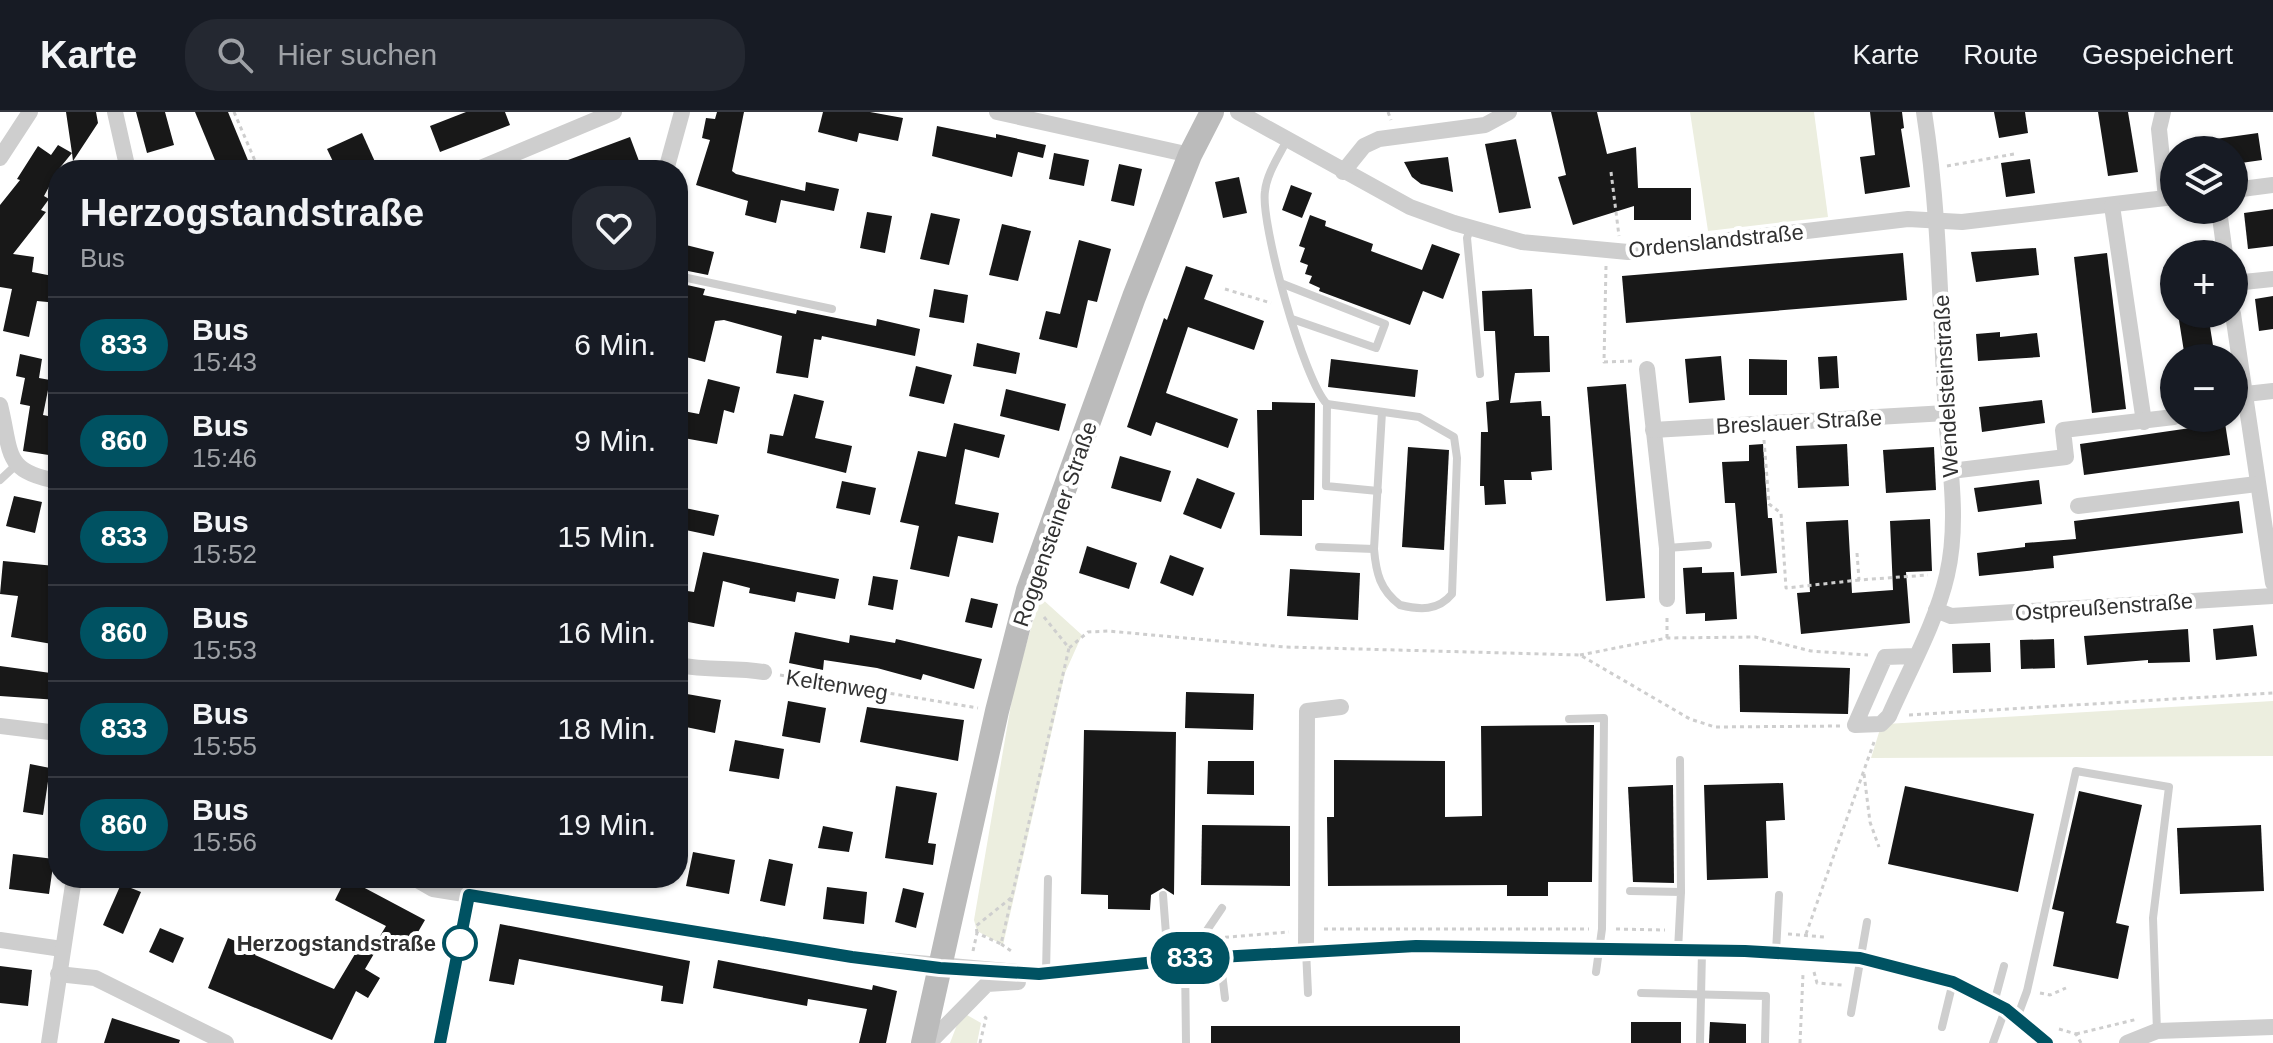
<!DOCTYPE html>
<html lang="de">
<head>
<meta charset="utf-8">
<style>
	body { margin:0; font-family:Arial,sans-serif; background:#242831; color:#f1f3f6; height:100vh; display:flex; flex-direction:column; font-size:30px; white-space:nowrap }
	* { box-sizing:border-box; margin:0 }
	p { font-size:26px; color:#9ea1a6 }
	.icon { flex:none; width:44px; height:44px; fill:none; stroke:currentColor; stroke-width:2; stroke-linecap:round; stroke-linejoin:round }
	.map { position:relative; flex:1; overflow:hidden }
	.panel { position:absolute; left:48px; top:48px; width:640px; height:728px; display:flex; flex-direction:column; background:#171b24; border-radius:32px; box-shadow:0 2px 6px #0004 }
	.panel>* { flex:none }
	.badge { padding:0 16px; border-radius:26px; font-size:28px; line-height:52px }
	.fabs { position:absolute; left:2160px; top:24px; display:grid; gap:16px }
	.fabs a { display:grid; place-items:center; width:88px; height:88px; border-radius:50%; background:#171b24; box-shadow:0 2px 6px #0004; font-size:40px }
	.map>.badge { position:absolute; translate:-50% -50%; box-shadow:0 0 0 4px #fff }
	.round { display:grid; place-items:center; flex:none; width:84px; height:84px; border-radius:32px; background:#242831 }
	.headline { display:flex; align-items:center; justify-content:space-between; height:136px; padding:0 32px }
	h1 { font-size:38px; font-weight:700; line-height:60px }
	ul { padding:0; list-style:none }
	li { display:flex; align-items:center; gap:24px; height:96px; padding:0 32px; border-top:2px solid #363941 }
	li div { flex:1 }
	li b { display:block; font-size:30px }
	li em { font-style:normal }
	li .badge { min-width:88px; font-weight:700; text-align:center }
	header { display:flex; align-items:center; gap:48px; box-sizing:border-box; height:112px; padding:0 40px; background:#171b24; border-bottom:2px solid #363941 }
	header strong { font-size:38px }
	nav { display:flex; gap:44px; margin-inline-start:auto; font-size:28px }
	.search { width:560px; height:72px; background:#242831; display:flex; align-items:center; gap:20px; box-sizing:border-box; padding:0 28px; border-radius:32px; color:#9ea1a6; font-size:30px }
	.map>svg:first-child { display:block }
	.green { fill:#eceedf }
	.building { fill:#181818 }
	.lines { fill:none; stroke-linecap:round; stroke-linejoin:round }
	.path { stroke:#cecece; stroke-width:3; stroke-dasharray:4 4; stroke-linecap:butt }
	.lane { stroke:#cecece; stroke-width:8 }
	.street { stroke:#cecece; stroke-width:16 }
	.secondary { stroke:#bbb; stroke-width:24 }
	.line-casing { stroke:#fff; stroke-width:18 }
	.line { stroke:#005262; stroke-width:12 }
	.stop-dot { fill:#fff; stroke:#005262; stroke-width:4 }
	.labels { text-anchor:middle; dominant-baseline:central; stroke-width:8; stroke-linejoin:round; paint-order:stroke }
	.street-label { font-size:22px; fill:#313131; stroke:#fff }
	.stop-label { font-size:22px; font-weight:bold; fill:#313131; stroke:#fff; text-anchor:end }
</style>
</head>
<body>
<header>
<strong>Karte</strong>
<div class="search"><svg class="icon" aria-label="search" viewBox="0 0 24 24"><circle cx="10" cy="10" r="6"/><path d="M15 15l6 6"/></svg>Hier suchen</div>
<nav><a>Karte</a><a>Route</a><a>Gespeichert</a></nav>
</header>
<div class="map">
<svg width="2273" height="931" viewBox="0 0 2273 931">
	<rect width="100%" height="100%" fill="#fff"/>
	<!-- green -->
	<g class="green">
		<path d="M1690,0h124l14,105 -120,14z"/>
		<path d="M1040,485l42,38 -17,38 -62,272 -26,-14 -3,-11 40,-233z"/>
		<path d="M2273,589v55l-402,2 10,-32 5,-2z"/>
		<path d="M967,903l14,8 -4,20h-27l10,-26z"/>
	</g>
	<!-- building -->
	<g class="building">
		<path d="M66,0h30l2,11 -25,38 -1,-8 -14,17 -14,26 5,3 -8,11 5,2 -33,42 21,3 -2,15 26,5v26l-21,-2 -8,36 -26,-6 9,-42 -12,-2v-82l20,-25 -3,-1 21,-33 13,9 7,-10 14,8z"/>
		<path d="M136,0h29l9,33 -27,8z"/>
		<path d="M195,0h33l24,58h-33z"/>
		<path d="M466,0h39l5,13 -70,27 -10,-26z"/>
		<path d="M717,0h27l-12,59 4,3 69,17 1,-9 33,7 -5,22 -53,-11 -5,23 -31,-8 3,-14 -52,-16 14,-45 -8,-2 4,-20 9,1z"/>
		<path d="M823,0h47l33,6 -5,23 -39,-8 -2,9 -39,-10z"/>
		<path d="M1551,0h46l10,42 29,-7 2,41h53v32h-57v-14l-61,19 -15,-48 8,-2z"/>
		<path d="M1870,0h32l2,16 -3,1 9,58 -45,7 -5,-37 15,-2z"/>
		<path d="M1994,0h31l3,21 -29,5z"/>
		<path d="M2098,0h30l10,60 -30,4z"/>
		<path d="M937,14l59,12v-4l50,11 -3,13 -25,-6 -6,25 -80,-21z"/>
		<path d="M362,21l14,31 -12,6h-27l-10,-21z"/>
		<path d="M2258,21l4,27 -28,4v-14h-33v-9z"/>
		<path d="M630,25l9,24 -22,9h-76z"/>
		<path d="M1516,27l15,69 -32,5 -14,-69z"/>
		<path d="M1054,41l35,7 -5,26 -35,-7z"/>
		<path d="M1448,45l5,35 -32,-8 -9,-7 -8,-15z"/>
		<path d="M2030,47l5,34 -29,4 -5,-34z"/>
		<path d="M1119,52l23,5 -8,37 -23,-5z"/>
		<path d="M1239,65l8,36 -24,5 -8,-36z"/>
		<path d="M1291,73l21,8 -10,25 -20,-8z"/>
		<path d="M2273,97v37l-25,3 -4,-36z"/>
		<path d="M867,100l25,4 -7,37 -25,-5z"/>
		<path d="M931,101l29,6 -11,46 -29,-6z"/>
		<path d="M1310,103l16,6 -1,5 48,18 -2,7 51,19 10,-26 28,10 -17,45 -20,-8 -13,34 -91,-34 1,-3 -11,-5 3,-7 -7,-2 3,-9 -8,-3 5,-14 -6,-2z"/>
		<path d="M1002,112l29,7 -13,50 -29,-6z"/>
		<path d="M1079,128l32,9 -14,53 -9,-2 -11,48 -38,-9 7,-28 14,3z"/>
		<path d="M678,131l36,9 -6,23 -30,-6z"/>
		<path d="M2036,136l3,27 -63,7 -5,-30z"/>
		<path d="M1903,141l4,47 -281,23 -4,-47z"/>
		<path d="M2107,141l19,156 -34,4 -18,-156z"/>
		<path d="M1186,154l27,9 -9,24 60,22 -10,29 -66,-23 -22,66 72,26 -10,29 -72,-26 -5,14 -24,-9 37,-109 3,2z"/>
		<path d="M678,171l27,6 -2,6 93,19 1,-4 79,16 1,-7 43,10 -5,27 -93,-20 -1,4 -7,-1 -6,39 -32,-5 6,-37 -58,-16 -9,1 -10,41 -27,-7z"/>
		<path d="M934,177l34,6 -4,28 -35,-6z"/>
		<path d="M1532,177l2,47h15l1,36 -35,1 -5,30 31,-2 1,15h8l2,54 -21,2 1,8h-28l2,24 -21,1 -1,-19h-4l1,-54h7l-2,-30 13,-2 -4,-69h-11l-2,-40z"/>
		<path d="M2273,184v33l-14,2 -4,-32z"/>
		<path d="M2178,202h30l7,44h-30z"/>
		<path d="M2000,220v5l37,-4 3,24 -62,4 -2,-27z"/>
		<path d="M977,231l43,10 -4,21 -43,-8z"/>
		<path d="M20,242l22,5 -3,19 11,2 -7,35 15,3 -3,38 -32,-5 7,-45 -10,-2 5,-26 -9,-2z"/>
		<path d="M1721,244l4,44 -36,3 -4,-44z"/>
		<path d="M1837,244l2,32 -19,1 -2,-32z"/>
		<path d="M1331,247l87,11 -3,27 -87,-10z"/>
		<path d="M1749,247l38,1v35h-38z"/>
		<path d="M916,254l36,9 -8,29 -35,-8z"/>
		<path d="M708,267l32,8 -6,26 -10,-3 -7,34 -39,-7v-27l21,4z"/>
		<path d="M1626,272l19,214 -39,3 -19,-214z"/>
		<path d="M1006,277l60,15 -7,27 -59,-15z"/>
		<path d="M794,282l30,7 -9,37 37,8 -6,27 -79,-20 3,-19 13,2z"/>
		<path d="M2042,288l3,23 -63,9 -3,-25z"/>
		<path d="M1272,290l43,1 -1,97h-12v36l-42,-1 -3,-125h15z"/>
		<path d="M954,311l51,12 -6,23 -34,-9 -10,55 44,9 -6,30 -35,-7 -9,41 -39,-8 9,-43 -19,-4 18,-71 28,6z"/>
		<path d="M2225,311l5,32 -146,20 -4,-31z"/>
		<path d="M1763,332l5,74h4l5,55 -36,3 -6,-73h-10l-3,-41 27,-1v-16z"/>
		<path d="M1847,332l2,42 -51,2 -2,-42z"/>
		<path d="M1408,335l41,3 -5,100 -42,-3z"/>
		<path d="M1934,335l2,43 -50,3 -3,-43z"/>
		<path d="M1120,344l51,15 -10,31 -50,-14z"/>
		<path d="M1197,366l38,15 -14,36 -38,-15z"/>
		<path d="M2039,368l3,24 -64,8 -4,-24z"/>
		<path d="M842,369l34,7 -6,27 -34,-7z"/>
		<path d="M14,384l28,6 -7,31 -29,-7z"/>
		<path d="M2239,389l4,32 -190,23 1,12 -75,8 -2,-23 48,-6v-4l51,-4 -2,-18z"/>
		<path d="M685,396l34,7 -5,21 -33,-7z"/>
		<path d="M1930,407l2,52 -26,1 4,51 -109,11 -4,-41 13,-1 -4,-70 42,-2 4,73 41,-3 -3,-69z"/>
		<path d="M1087,434l50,17 -8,26 -50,-16z"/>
		<path d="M703,440l136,27 -4,20 -38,-7 -2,10 -46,-9 1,-5 -27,-7 -9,46 -36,-7 3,-30 13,2z"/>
		<path d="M1170,443l34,13 -11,28 -33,-13z"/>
		<path d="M3,449l52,5 -6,52 9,1v26l-47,-8 7,-41 -18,-2z"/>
		<path d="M1702,455v6l32,-1 3,47 -32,2v-8l-19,1 -3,-46z"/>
		<path d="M1290,457l70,4 -2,47 -71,-4z"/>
		<path d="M873,464l25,4 -5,30 -25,-5z"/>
		<path d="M971,486l27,6 -6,24 -27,-6z"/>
		<path d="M2253,513l4,31 -41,4 -3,-31z"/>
		<path d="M2188,517l2,33 -42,1v-3l-61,5 -3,-29z"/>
		<path d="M795,520l54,11 1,-8 45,8 1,-4 86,20 -8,30 -51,-15 -2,6 -44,-12 -53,-8 -1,10 -34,-7z"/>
		<path d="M2054,527l1,29 -34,1 -1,-29z"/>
		<path d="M1990,531l1,29 -38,1 -1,-29z"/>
		<path d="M1739,553l111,3 -2,46 -108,-2z"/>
		<path d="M0,554l58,8v26l-58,-4z"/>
		<path d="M1186,580l68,2 -1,36 -68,-2z"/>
		<path d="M687,582l34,6 -6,33 -34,-7z"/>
		<path d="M788,589l38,7 -6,35 -38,-7z"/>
		<path d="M867,595l97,13 -6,41 -98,-19z"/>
		<path d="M1594,613l-2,157h-44v14h-41v-11l-179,1 -1,-69h7v-57l111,1v56l37,-1 -1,-90z"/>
		<path d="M1084,618l92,2 -2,163 -11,-7 -12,7 -1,15 -42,-1v-14l-27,-1z"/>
		<path d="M735,628l49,9 -5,30 -50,-8z"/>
		<path d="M1208,649h46v34l-47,-1z"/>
		<path d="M30,652l20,4 -7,47 -20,-3z"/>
		<path d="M1783,671l2,37 -19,1 2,57 -61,2 -3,-95z"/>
		<path d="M1673,673l1,98 -41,-1 -5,-95z"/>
		<path d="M896,674l41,7 -9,50 8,1 -3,21 -48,-7z"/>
		<path d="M1905,674l129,28 -16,78 -130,-28z"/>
		<path d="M2079,679l63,14 -26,118 13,3 -11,53 -65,-13 11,-54 -12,-3z"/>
		<path d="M1202,713l88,1v60l-89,-1z"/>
		<path d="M2261,713l3,66 -84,3 -3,-66z"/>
		<path d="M823,714l30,6 -4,20 -31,-4z"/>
		<path d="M693,740l42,8 -6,34 -43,-8z"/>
		<path d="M13,742l41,5 -5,35 -40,-5z"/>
		<path d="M769,747l24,5 -8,42 -25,-5z"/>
		<path d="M346,766l79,42 -18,31 -27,-15 6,-10 -51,-26z"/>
		<path d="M121,772l20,8 -18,42 -20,-9z"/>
		<path d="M827,775l40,5 -3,32 -41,-5z"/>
		<path d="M903,776l21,5 -8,35 -21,-6z"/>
		<path d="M500,812l190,37 -7,43 -22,-3 2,-15 -144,-27 -5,26 -25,-4z"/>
		<path d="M160,816l24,10 -11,25 -24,-11z"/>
		<path d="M228,826l30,12 -3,5 79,34 27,-45 14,8 -10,17 15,9 -12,20 -12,-7 -24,49 -124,-52z"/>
		<path d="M718,848l154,30 1,-5 24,6 -11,52h-27l8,-34 -59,-10 -1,7 -94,-18z"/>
		<path d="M0,854l32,4 -4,36 -28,-3z"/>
		<path d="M112,906l68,22 -1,3h-75z"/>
		<rect x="1631" y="910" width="50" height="21"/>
		<path d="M1710,910l36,2v19h-37z"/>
		<rect x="1211" y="914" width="249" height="17"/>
	</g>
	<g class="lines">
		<!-- path -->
		<g class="path">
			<path d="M234,0l25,58"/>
			<path d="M1388,0l3,8"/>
			<path d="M1947,54l67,-12"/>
			<path d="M1611,60l8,64"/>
			<path d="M1606,154l-2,96 29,-1"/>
			<path d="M1225,177l46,14"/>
			<path d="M1764,328l5,64 12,9 5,75 73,-8"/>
			<path d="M1857,441l2,27 69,-5"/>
			<path d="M1044,505l25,31 19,-16 20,-1 177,16 295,8 110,64 25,8 125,-1"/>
			<path d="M1667,526v-24"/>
			<path d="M1580,543l87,-17 88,-1 56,14 57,4"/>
			<path d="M780,563l198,33"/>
			<path d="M1909,603l364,-22"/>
			<path d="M1864,662l6,48 9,25"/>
			<path d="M1324,817h265"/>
			<path d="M1616,817l49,1"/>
			<path d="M977,821l-1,-7 35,-28"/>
			<path d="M1788,822l36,3"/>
			<path d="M1806,822l68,-192"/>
			<path d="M1217,826l72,-6"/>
			<path d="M1001,832l13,9"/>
			<path d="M973,839l4,-18 24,11 68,-296"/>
			<path d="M1814,860l3,11 25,2"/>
			<path d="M2040,881l10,2 16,-7"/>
			<path d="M2059,917l17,5 5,9"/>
			<path d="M2076,922l62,-15"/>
			<path d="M980,931l6,-25 -4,-3"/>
			<path d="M1800,931l3,-69"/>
		</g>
		<!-- lane -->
		<g class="lane">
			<path d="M1287,28c-8,16 -20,33 -22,51 -5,32 39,190 62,213l92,13 35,20 3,21 -5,136c-14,17 -32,16 -52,11 -20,-15 -24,-32 -26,-56"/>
			<path d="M1470,117l-3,9 13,136"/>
			<path d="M678,164l154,33"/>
			<path d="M1283,172l102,40 -9,24 -84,-29"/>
			<path d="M1327,292l-1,82 52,5"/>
			<path d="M0,368l15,-14"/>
			<path d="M1319,435l55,2 8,-137"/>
			<path d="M1667,436l41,-3"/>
			<path d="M1569,607l35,-1 -2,211 -6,43"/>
			<path d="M1680,648l1,132"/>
			<path d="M1630,779l51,1 -3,58"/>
			<path d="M1163,783l5,65"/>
			<path d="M1306,838l2,43"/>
			<path d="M1776,840l3,-57"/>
			<path d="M1201,845v-18l21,-31"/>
			<path d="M1220,845l5,41"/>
			<path d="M1185,847l1,84"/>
			<path d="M1046,861l2,-94"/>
			<path d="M1641,881l125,3 -1,47"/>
			<path d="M1994,891l10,-37"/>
			<path d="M1851,901l16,-91"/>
			<path d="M2017,906l10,-27 49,-220 93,16 -16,131 4,113"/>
			<path d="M1942,915l11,-45"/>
			<path d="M1700,931l2,-92"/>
			<path d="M1993,931l12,-33"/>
		</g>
		<!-- street -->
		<g class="street">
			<path d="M115,0l13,58"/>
			<path d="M997,0l193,43"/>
			<path d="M1238,0l172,95 44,16 68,19 106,10 280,-33 54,3 212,-25"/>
			<path d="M2163,0l-4,17 7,69"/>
			<path d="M0,46l30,-46"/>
			<path d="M476,58l138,-58"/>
			<path d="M666,58l16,-58"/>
			<path d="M1343,60l21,-26 15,-7 106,-14 24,-13"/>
			<path d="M2234,78l39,-5"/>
			<path d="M2112,94l32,216"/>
			<path d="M2219,98l6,44"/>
			<path d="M2234,171l39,-4"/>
			<path d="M2233,202l40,269"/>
			<path d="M1647,257l20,179v51"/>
			<path d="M2246,282l27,-3"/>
			<path d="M0,293c12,48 3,67 58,76"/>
			<path d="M1653,318l293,-17"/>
			<path d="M1951,359l115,-14 -3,-27 111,-13"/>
			<path d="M2078,394l179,-22"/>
			<path d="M1936,498l15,6 322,-20"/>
			<path d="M1915,544l-30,1 -30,68 26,-1 8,-8c20,-46 47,-93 58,-141 12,-51 3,-107 -1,-159 -6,-102 -6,-202 -22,-304"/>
			<path d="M678,553c31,6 56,2 86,7"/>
			<path d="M0,614l58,7"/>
			<path d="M414,766l19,11 419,68 187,17 146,-15 231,-13 329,5 115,7 93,24 53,27 41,34"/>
			<path d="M0,828l62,9"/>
			<path d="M1306,838l1,-239 34,-4"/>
			<path d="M58,862l37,4 131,65"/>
			<path d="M49,931l25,-165"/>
			<path d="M440,931l33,-165"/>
			<path d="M929,931l58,-59 31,-2"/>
			<path d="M2127,931l30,-12 116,-4"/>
		</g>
		<!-- secondary -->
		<path class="secondary" d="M923,931l74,-332 31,-121 106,-293 56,-142 22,-43"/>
	</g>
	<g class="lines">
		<!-- line casing -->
		<g class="line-casing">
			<path id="line" d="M440,931l29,-148 383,62 88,11 99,6 146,-15 231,-13 329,5 115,7 93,24 53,27 41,34"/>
		</g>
		<!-- line -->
		<use href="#line" class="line"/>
	</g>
	<!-- markers -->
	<circle class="stop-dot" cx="460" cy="831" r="16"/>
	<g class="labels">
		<!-- street labels -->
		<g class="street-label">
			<text transform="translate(1716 129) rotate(-6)">Ordenslandstraße</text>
			<text transform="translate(1946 274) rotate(-93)">Wendelsteinstraße</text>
			<text transform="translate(1799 310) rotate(-3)">Breslauer Straße</text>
			<text transform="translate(1055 412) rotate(-71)">Roggensteiner Straße</text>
			<text transform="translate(2104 495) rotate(-4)">Ostpreußenstraße</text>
			<text transform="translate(837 573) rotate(9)">Keltenweg</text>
		</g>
		<!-- stop labels -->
		<g class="stop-label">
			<text x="436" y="831">Herzogstandstraße</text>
		</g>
	</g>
</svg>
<div class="fabs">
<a><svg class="icon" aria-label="layers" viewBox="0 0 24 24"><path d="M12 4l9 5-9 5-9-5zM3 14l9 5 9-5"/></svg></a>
<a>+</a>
<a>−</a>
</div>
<b class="badge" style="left:1190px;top:846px;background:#005262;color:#fff">833</b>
<section class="panel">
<div class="headline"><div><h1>Herzogstandstraße</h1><p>Bus</p></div><a class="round"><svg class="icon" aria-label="heart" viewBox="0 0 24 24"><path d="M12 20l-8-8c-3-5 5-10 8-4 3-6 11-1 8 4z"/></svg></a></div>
<ul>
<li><span class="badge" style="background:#005262;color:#fff">833</span><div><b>Bus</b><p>15:43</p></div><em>6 Min.</em></li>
<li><span class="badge" style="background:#005262;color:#fff">860</span><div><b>Bus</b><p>15:46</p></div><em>9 Min.</em></li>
<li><span class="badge" style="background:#005262;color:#fff">833</span><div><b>Bus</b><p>15:52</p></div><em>15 Min.</em></li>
<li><span class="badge" style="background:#005262;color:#fff">860</span><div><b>Bus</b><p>15:53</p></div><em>16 Min.</em></li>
<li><span class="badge" style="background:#005262;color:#fff">833</span><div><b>Bus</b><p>15:55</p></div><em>18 Min.</em></li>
<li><span class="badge" style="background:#005262;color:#fff">860</span><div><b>Bus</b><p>15:56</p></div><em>19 Min.</em></li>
</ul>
</section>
</div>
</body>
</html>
